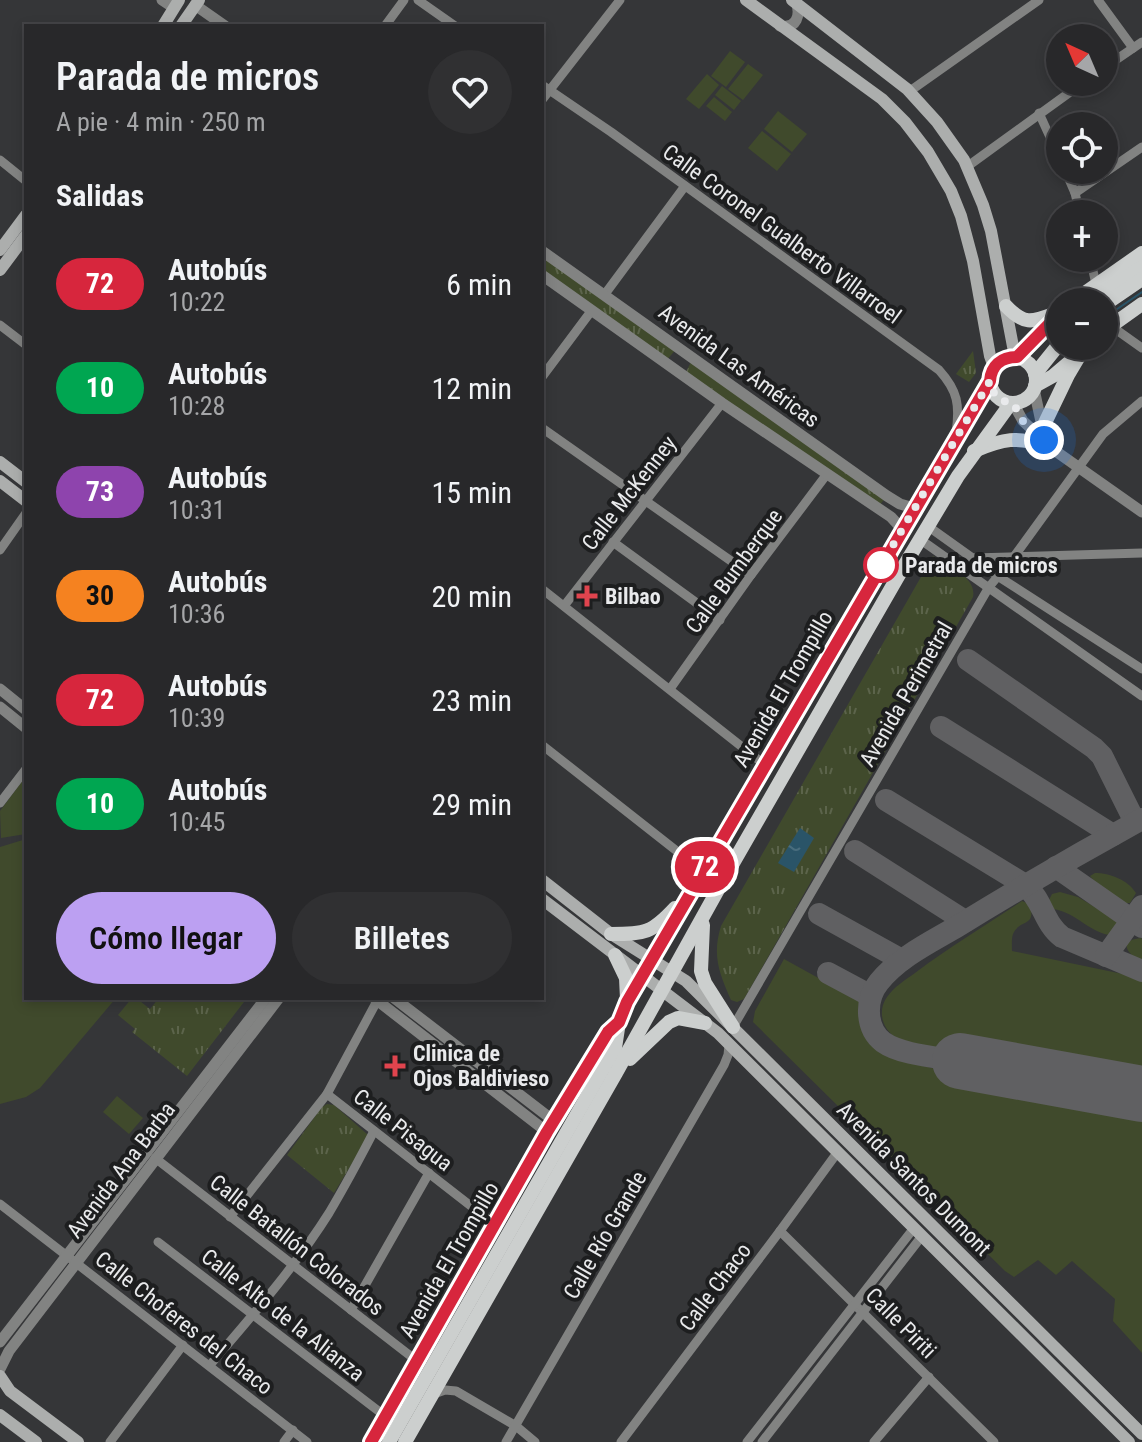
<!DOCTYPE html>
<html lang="es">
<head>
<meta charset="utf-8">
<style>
	body { margin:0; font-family:"Roboto Condensed",sans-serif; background:#303032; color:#f1f3f6; height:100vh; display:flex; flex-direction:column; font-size:30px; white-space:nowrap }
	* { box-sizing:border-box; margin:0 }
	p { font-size:26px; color:#a5a6a8 }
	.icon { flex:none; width:44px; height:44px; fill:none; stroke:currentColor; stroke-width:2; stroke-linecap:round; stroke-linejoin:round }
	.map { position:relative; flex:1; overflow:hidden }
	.sheet { position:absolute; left:24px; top:24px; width:520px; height:976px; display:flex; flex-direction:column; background:#28282a; border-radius:0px; box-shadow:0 4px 12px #0003,0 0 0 2px #444447 }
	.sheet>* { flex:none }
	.badge { padding:0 16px; border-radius:26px; font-size:28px; line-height:52px }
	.needle { width:52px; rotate:316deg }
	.controls { position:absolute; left:1046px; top:24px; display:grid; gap:16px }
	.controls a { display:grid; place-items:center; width:72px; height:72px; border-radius:50%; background:#28282a; box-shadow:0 4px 12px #0003,0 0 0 2px #444447; font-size:40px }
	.you { position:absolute; width:40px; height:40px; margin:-20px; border:6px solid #fff; border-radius:50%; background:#1a73e8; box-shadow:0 0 0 12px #1a73e833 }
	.map>.badge { position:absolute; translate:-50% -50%; box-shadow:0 0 0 4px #fff }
	h2 { padding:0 32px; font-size:30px; line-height:72px }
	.round { display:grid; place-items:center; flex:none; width:84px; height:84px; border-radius:42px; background:#303032 }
	.headline { display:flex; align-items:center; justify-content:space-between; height:136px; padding:0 32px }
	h1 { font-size:38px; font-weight:600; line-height:60px }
	.button { display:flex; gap:16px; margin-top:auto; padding:16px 32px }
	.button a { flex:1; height:92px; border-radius:48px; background:#bca0f2; color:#111; font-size:32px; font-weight:600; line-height:92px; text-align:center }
	.button a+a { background:#303032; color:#f1f3f6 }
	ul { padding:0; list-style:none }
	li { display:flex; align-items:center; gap:24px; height:104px; padding:0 32px }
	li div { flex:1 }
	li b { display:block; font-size:30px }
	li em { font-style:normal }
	li .badge { min-width:88px; font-weight:700; text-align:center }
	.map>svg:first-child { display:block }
	.grass { fill:#404a2c }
	.park { fill:url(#park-tufts) }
	.water { fill:url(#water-ripples) }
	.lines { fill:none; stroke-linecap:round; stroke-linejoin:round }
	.stream { stroke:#2a5468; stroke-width:2 }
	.taxiway { stroke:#606062; stroke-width:22 }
	.runway { stroke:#606062; stroke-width:56 }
	.minor { stroke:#828382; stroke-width:9 }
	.tertiary { stroke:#828382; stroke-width:11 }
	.secondary { stroke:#acaead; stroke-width:12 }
	.primary { stroke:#cccfce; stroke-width:14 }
	.line-casing { stroke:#fff; stroke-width:18 }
	.line { stroke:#d7263d; stroke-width:12 }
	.walk { stroke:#e9eaec; stroke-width:8; stroke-dasharray:0 14.4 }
	.stop-dot { fill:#fff; stroke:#d7263d; stroke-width:4 }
	.health-dot { fill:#e0444e; stroke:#1d1e1f; stroke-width:3 }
	.labels { text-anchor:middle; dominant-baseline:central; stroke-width:8; stroke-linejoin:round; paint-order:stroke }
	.street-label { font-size:22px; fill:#e9eaec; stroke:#1d1e1f }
	.stop-label { font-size:22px; font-weight:bold; fill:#e9eaec; stroke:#1d1e1f; text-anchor:start }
	.poi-label { font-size:22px; font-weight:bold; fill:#e9eaec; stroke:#1d1e1f; text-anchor:start }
</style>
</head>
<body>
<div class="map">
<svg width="1142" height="1442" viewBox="0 0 1142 1442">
	<defs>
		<pattern id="park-tufts" width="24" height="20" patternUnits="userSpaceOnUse" patternTransform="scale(2)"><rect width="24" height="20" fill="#404a2c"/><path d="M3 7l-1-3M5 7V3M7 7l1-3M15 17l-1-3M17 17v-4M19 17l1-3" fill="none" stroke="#5c644b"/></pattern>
		<pattern id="water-ripples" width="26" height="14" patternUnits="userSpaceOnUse" patternTransform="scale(2)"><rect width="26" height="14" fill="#2a5468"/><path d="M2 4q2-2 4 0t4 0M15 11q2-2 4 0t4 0" fill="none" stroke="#496d7e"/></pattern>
	</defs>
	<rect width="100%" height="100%" fill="#353638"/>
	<!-- grass -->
	<g class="grass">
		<path d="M730,51l15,11 -19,25 -15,-11z"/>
		<path d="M748,64l15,11 -20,25 -15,-11z"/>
		<path d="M707,74l12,11 -20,24 -13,-10z"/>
		<path d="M722,86l19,15 -7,9 -19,-15z"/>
		<path d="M714,97l18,15 -7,9 -19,-15z"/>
		<path d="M778,111l29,23 -15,18 -28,-23z"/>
		<path d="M762,131l29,23 -14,17 -29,-23z"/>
		<path d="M26,776v58l-25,4 -1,-27z"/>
		<path d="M26,839v159h90l-76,90 -14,9 -26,7v-257z"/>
		<path d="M1095,873c15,0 33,7 41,20l-6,10c-19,1 -28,-14 -40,-27z"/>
		<path d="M1060,892l18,5 40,24 -2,11 -4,3c-20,0 -36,-23 -59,-26l-4,-9 3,-6z"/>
		<path d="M1022,901l5,2 4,4c3,20 -9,12 -17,25 -3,4 -2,14 -2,19l130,27v93l-182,-34 -3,14c-14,-3 -48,-6 -59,-12 -16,-9 -21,-28 -11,-42 7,-10 18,-17 28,-24 34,-26 71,-48 107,-72z"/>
		<path d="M1141,938l1,1v25c-12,-9 -27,-23 -1,-26z"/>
		<path d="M784,959l67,37 9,1c-10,62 49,66 94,75l-2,13 190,32v236l-29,-32 2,-22 -43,-38 -16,14 -18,-15 -24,17 -9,-6 -252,-249 2,-11z"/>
		<path d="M117,1096l26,22 -14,16 -26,-22z"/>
	</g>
	<!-- park -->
	<g class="park">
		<path d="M542,254l134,95 -9,11 -125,-89z"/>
		<path d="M973,351l3,22 -7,9 -13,-8z"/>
		<path d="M692,360l194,137 -7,9 -193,-134z"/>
		<path d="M933,556c15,10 44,21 40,41l-229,402 -7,3 -6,-2c-12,-27 -19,-45 -10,-74z"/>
		<path d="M132,998h4l14,11 9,-11h88l-60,78 -55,-44 3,-3 -17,-14z"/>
		<path d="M327,1104l7,1 34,30 -1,4 -33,54 -47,-38 35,-48z"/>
	</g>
	<!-- water -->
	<path class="water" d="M800,828l14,10 -20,34 -16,-9z"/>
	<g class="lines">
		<!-- stream -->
		<path class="stream" d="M1104,318l38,-26"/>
		<!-- taxiway -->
		<g class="taxiway">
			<path d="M968,660l126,88 8,8 33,66"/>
			<path d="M941,727l172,108"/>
			<path d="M886,800l139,85c18,15 19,39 37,52l80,34"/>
			<path d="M855,851l110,70"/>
			<path d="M1056,867l86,60"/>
			<path d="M819,914l83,46"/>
			<path d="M1106,956l36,-50"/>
			<path d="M828,973l43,23"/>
			<path d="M960,1061c-22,-4 -59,-6 -77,-19 -18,-14 -18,-43 -4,-60 20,-25 52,-40 79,-56 60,-37 122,-73 184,-107"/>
		</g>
		<!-- runway -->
		<path class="runway" d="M960,1061l182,33"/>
		<!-- minor -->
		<g class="minor">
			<path d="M418,0l37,26"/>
			<path d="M1098,0l35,48"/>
			<path d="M385,26l19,-26"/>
			<path d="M1104,68l38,-26"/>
			<path d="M542,85l69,47 328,238c19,21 21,35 17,63"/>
			<path d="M910,91l129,-91"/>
			<path d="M542,100l78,-100"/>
			<path d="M1039,113l21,46"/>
			<path d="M0,160l26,21"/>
			<path d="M968,166l116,-84"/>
			<path d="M1065,170l10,23 5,21"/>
			<path d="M1075,193l67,-46"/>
			<path d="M1090,258l6,26"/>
			<path d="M605,294l80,-108"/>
			<path d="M0,325l26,20"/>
			<path d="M1111,326l31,22"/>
			<path d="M542,377l50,-67"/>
			<path d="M542,428l209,147"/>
			<path d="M929,527l70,50 143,92"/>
			<path d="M921,540l221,156"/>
			<path d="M613,542l107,78"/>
			<path d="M0,550l26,-37"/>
			<path d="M974,558l168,-5"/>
			<path d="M542,589l223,176"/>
			<path d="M564,606l158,-203"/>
			<path d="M670,689l81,-114 76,-101"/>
			<path d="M542,745l150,118 13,6"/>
			<path d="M0,803l26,-34"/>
			<path d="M733,1027l256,-440 24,-29 90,-124 39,-33"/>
			<path d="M327,1094l167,130"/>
			<path d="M155,1158l262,203"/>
			<path d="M0,1204l307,238"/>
			<path d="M230,1217l97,-123 50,-93"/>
			<path d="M780,1231l214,211"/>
			<path d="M158,1242l227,174"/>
			<path d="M351,1310l78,-137"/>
			<path d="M210,1365c41,-48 85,-98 119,-152 16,-27 31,-55 45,-82"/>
			<path d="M434,1394l11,-4 11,1 60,35 19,16"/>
			<path d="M110,1442l73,-97"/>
			<path d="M284,1442l9,-12"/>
			<path d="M506,1442l218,-377 4,-10 1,-10"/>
			<path d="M621,1442l159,-211 57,-78"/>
			<path d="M747,1442l167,-214"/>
			<path d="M762,1442l160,-206"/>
			<path d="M874,1442l55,-65"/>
		</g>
		<!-- tertiary -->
		<g class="tertiary">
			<path d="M162,0l12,8"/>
			<path d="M195,5l30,21"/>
			<path d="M780,26c17,3 21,-11 16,-25"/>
			<path d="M542,251l345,245 13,8 14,4"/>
			<path d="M542,275l180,128 169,114 11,12"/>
			<path d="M1034,389l9,42"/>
			<path d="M1013,403l10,18 31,29 88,62"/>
			<path d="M0,689l26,21"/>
			<path d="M0,707l26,21"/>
			<path d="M374,998l173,134"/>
			<path d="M394,998l160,123"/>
			<path d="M0,1342l266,-344"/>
			<path d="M0,1369l9,-18 270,-353"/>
		</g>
		<!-- secondary -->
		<g class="secondary">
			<path d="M746,0l136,99 23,23 23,30 23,39 10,25 12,45 17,95 4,11"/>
			<path d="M792,0l115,89 30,33 27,38 19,45 8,26 24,126"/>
			<path d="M163,26l16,-26"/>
			<path d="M181,26l18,-26"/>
			<path d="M0,250l26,-35"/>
			<path d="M0,270l26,-35"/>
			<path d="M0,462l26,20"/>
			<path d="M0,481l26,20"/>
			<path d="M542,880l69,54 75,47 456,453"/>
			<path d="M542,899l176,134 411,409"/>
			<path d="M0,1376l10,15 68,51"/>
			<path d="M0,1415l36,27"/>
		</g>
		<!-- primary -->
		<g class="primary">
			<path d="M1072,302l70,-49"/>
			<path d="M1090,302l52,-35"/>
			<path d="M1104,305l38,-26"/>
			<path d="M1006,306c19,20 26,16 50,7"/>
			<path d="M1104,331l38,-27"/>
			<path d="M1017,357l43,-44"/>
			<circle cx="1013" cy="380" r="23"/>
			<path d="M1035,374l25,-31"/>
			<path d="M1035,386l18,-10 20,-17"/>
			<path d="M1042,429l26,-54 16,-27"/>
			<path d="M974,451c31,-13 41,-14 74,-6"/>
			<path d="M703,925l-2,46 4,12 28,44"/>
			<path d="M611,934c34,0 41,-1 64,-26"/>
			<path d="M615,955l11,23 1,21"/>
			<path d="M630,1059l39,-37 9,-4 27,5"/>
			<path d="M371,1442l176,-310 61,-100 11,-10"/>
			<path d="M389,1442l226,-394 4,-26 8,-20 363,-621"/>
			<path d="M405,1442l211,-369 109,-196 179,-311 54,-90 53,-73"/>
		</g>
	</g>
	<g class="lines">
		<!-- line casing -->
		<g class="line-casing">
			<path id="line" d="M371,1442l176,-310 61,-100 11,-10 8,-20 363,-621c1,-15 11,-24 27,-24l43,-44"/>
		</g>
		<!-- line -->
		<use href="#line" class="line"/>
		<!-- walk -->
		<path class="walk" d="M881,565l-1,2 110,-186c2,14 10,21 23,22l10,18 21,19"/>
	</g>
	<!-- markers -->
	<circle class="stop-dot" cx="881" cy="565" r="16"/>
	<g class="health-dot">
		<path d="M583 584h8v8h8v8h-8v8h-8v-8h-8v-8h8z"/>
		<path d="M391 1054h8v8h8v8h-8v8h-8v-8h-8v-8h8z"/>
	</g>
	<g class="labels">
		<!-- street labels -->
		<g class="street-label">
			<text transform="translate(782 234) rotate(36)">Calle Coronel Gualberto Villarroel</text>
			<text transform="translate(739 366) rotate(36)">Avenida Las Américas</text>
			<text transform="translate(629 493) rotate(-52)">Calle McKenney</text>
			<text transform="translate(734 571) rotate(-54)">Calle Bumberque</text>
			<text transform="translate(783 689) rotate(-60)">Avenida El Trompillo</text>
			<text transform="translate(906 694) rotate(-60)">Avenida Perimetral</text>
			<text transform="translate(403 1130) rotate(38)">Calle Pisagua</text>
			<text transform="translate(121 1170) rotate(-53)">Avenida Ana Barba</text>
			<text transform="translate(914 1179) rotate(45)">Avenida Santos Dumont</text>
			<text transform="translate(605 1235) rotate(-60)">Calle Río Grande</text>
			<text transform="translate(297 1245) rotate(38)">Calle Batallón Colorados</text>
			<text transform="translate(449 1260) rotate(-60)">Avenida El Trompillo</text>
			<text transform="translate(715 1287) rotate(-53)">Calle Chaco</text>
			<text transform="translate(283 1315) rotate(38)">Calle Alto de la Alianza</text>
			<text transform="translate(184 1323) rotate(38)">Calle Choferes del Chaco</text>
			<text transform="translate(901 1323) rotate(45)">Calle Piriti</text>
		</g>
		<!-- stop labels -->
		<g class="stop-label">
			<text x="905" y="565">Parada de micros</text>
		</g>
		<!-- poi labels -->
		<g class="poi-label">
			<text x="605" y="596">Bilbao</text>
			<text x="413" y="1053">Clinica de<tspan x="413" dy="25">Ojos Baldivieso</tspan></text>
		</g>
	</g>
</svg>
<div class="controls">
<a><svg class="needle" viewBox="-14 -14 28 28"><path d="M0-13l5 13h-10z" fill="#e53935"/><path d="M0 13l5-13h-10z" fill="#a5a6a8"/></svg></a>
<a><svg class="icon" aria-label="locate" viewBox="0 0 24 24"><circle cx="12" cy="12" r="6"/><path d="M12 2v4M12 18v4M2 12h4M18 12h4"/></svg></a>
<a>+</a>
<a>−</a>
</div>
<div class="you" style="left:1044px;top:440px"></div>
<b class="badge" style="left:705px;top:867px;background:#d7263d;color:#fff">72</b>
<section class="sheet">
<div class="headline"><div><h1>Parada de micros</h1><p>A pie · 4 min · 250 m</p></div><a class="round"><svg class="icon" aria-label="heart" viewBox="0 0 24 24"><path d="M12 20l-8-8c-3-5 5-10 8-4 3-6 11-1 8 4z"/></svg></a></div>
<h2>Salidas</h2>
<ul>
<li><span class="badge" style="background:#d7263d;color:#fff">72</span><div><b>Autobús</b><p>10:22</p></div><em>6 min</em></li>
<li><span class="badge" style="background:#00a651;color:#fff">10</span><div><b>Autobús</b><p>10:28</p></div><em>12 min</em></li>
<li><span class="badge" style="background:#8e44ad;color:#fff">73</span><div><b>Autobús</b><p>10:31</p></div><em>15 min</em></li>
<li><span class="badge" style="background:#f58220;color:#111">30</span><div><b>Autobús</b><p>10:36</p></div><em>20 min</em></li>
<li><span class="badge" style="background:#d7263d;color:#fff">72</span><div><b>Autobús</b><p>10:39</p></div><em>23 min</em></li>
<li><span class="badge" style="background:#00a651;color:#fff">10</span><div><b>Autobús</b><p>10:45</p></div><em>29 min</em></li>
</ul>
<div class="button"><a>Cómo llegar</a><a>Billetes</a></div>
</section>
</div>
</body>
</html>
